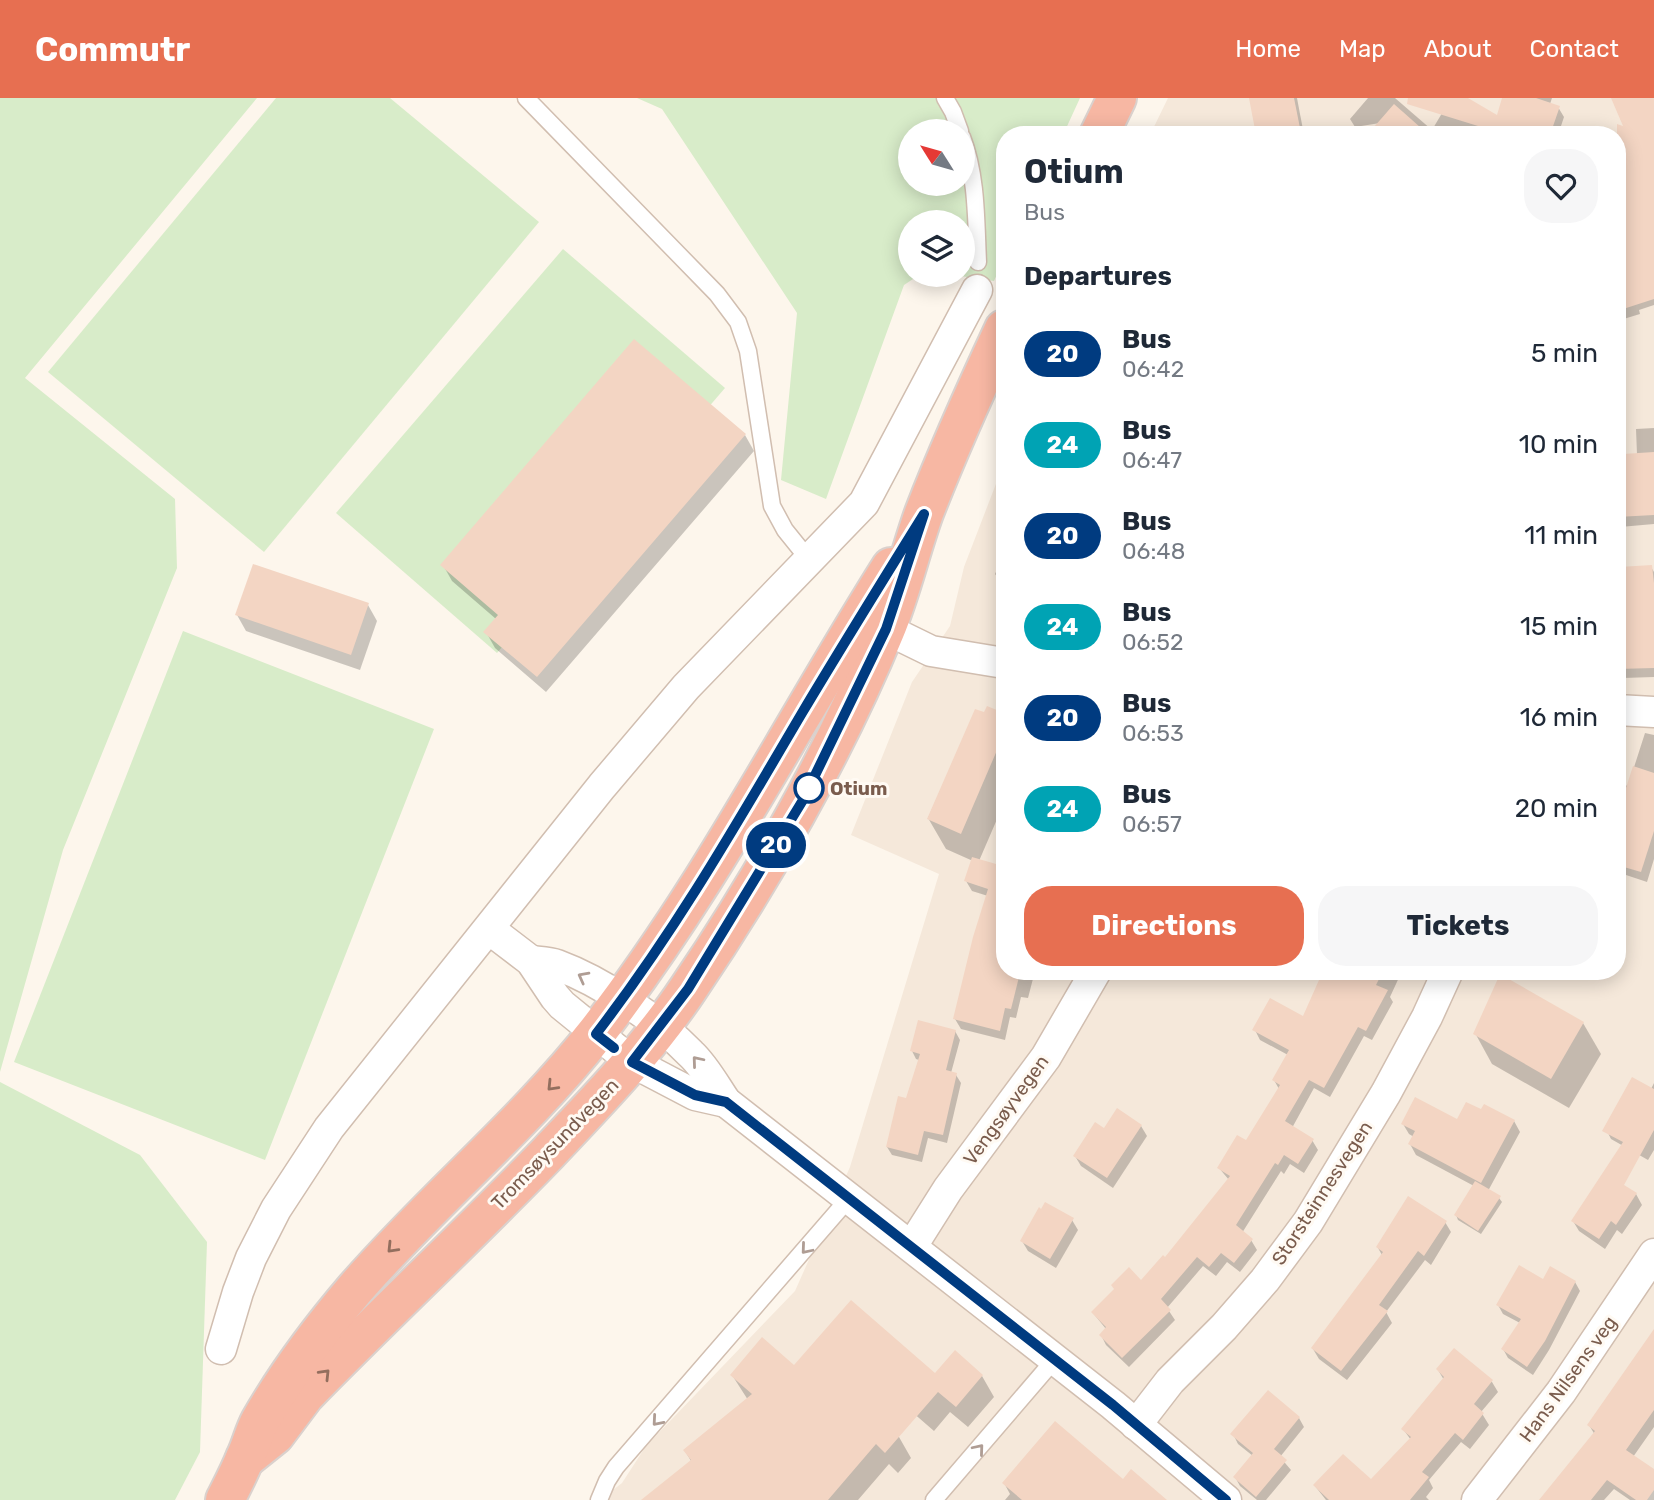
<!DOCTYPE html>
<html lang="en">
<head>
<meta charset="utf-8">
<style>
	body { margin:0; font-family:Rubik,sans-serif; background:#f6f6f7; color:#1f2937; height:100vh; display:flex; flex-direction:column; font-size:26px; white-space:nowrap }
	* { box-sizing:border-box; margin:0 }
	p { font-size:23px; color:#747a83 }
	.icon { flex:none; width:38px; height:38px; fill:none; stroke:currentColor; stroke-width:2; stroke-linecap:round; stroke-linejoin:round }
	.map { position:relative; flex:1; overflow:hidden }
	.drawer { position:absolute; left:996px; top:28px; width:630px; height:854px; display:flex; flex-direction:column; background:#fff; border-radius:28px; box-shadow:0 4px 18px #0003 }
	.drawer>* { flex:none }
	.badge { padding:0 14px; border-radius:23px; font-size:24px; line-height:46px }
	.needle { width:46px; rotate:307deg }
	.buttons { position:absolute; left:898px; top:21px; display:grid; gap:14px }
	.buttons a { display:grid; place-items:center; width:77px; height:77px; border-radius:50%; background:#fff; box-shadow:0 4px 18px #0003; font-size:35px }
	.map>.badge { position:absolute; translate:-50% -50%; box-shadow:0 0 0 4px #fff }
	h2 { padding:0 28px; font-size:26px; line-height:63px }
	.round { display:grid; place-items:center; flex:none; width:74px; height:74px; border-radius:28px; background:#f6f6f7 }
	.headline { display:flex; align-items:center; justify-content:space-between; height:119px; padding:0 28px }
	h1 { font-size:33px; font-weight:700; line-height:52px }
	.cta { display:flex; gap:14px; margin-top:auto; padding:14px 28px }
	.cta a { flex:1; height:80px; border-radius:28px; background:#e76f51; color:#fff; font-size:28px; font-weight:700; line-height:80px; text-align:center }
	.cta a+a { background:#f6f6f7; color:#1f2937 }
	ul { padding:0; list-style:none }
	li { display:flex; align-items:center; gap:21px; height:91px; padding:0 28px }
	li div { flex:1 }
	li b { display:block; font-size:26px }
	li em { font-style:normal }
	li .badge { min-width:77px; font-weight:700; text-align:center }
	header { display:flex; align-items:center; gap:42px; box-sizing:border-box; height:98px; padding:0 35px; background:#e76f51; color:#fff }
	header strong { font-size:33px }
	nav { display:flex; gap:38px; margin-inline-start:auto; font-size:24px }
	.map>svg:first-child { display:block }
	.residential { fill:#f5e8da }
	.green { fill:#d8ecc9; fill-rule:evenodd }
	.shadow { fill:#0003 }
	.building { fill:#f3d5c3 }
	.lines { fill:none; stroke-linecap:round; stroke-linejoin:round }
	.lane-casing { stroke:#d1beb0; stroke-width:19 }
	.street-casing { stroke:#d1beb0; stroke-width:33 }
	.highway-casing { stroke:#dad1cd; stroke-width:42 }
	.lane { stroke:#fff; stroke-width:16 }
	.street { stroke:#fff; stroke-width:30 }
	.highway { stroke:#f7b7a3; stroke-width:38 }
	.oneway { stroke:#af9d94 }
	.oneway2 { stroke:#936e5e }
	.line-casing { stroke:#fff; stroke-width:16 }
	.line { stroke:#003b80; stroke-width:10 }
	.stop-dot { fill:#fff; stroke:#003b80; stroke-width:3.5 }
	.labels { text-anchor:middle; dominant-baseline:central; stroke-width:6; stroke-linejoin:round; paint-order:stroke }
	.stop-label { font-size:19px; font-weight:bold; fill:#7a5c4d; stroke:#fffaf3; text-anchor:start }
	.street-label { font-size:19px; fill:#7a5c4d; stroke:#fffaf3 }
</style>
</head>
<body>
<header>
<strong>Commutr</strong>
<nav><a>Home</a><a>Map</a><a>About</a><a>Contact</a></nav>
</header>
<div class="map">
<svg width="1654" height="1402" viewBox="0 0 1654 1402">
	<rect width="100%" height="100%" fill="#fdf6ec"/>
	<!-- residential -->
	<path class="residential" d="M1168,0h486v1388l-9,14h-1045l22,-17 24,-37 149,-155 55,-124 89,-293 -88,-39 61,-153 38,-56 14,-59 40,-104v508h613v-836h-467z"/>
	<!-- green -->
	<g class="green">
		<path d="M0,0h257l-232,280 150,121 2,69 -114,282 -63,222z"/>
		<path d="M276,0h114l149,124 -275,330 -216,-180z"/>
		<path d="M637,0h443l-17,37h-59v124l-10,22 -40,-6h8v-53h-52v53h9l-15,10 -78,214 -45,-19 16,-167 -135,-204zM910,33h52v53h-52z"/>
		<path d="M563,151l162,139 -228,265 -161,-140z"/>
		<path d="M183,533l251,98 -169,431 -251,-98z"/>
		<path d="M0,984l140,73 67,87 -7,210 -25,48h-175z"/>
	</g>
	<!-- shadow -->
	<g class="shadow">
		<path d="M1252,0h45l7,37h-46z"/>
		<path d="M1368,0h27l37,32 19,-32h13l34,20 6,-20h48l-2,6 8,3 6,10 -6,18h-74l-13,-4 -2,4h-100l11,-12 -25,4 -5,-8z"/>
		<path d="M1620,0h22l12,5v202l-15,5 1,4 -23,7v-95l30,-9z"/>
		<path d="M1654,330v96l-34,3 -3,-5v-36l10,-1 10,-30 -1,-26z"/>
		<path d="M745,337l9,16 -208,241 -51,-44 -9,-16 10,-13 -44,-38 -9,-16z"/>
		<path d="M1004,457v31l-9,-12z"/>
		<path d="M1651,469l3,5v105l-31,1 -6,-9v-83h4z"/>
		<path d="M368,507l9,16 -17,49 -114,-39 -9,-16z"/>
		<path d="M976,613l28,12v80l-25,58 25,9v101h31l-7,27 -7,-1 -5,21 -6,-1 -5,23 -44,-11 -6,-10 33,-123 -16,-5 -6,-10 7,-20 -27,-12 -18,-31z"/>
		<path d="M1645,635l9,2v124l-7,23 -30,-10v-89l11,3z"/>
		<path d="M1325,873h77l-12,26 3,5 -21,38 -8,-4 -34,61 -16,-9 -22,40 20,12 6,10 -14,23 -14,-9 -6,10 -3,-3 -39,62 9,7 6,10 -17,22 -13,-10 -11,14 -13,-10 -36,42 8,12 -46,47 -23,-22 -5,-10 5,-6 -13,-16 48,-30 24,-24 64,-79 -10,-12 27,-25 33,-54 -5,-9 14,-25 -28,-15 -5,-10 49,-11z"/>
		<path d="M1583,925l18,31 -32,54 -77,-44 -17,-31z"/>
		<path d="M955,933l5,9 -9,33 5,2 5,8 -14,60 -19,-5 -6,24 -30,-7 -5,-8 20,-47 12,-40 -3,-1 -4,-8z"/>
		<path d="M1654,985v67l-6,10 -37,-21 -5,-10 45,-40z"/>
		<path d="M1458,1023h56l6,11 -32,59 11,7 3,4 -21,32 -23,-14 -2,-5 18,-29 -58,-31 -6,-11 4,-7 -5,-3 -6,-10z"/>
		<path d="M1141,1028l6,10 -34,52 -32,-22 -6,-10 30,-26z"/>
		<path d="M1636,1096l6,11 -20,29 -5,-4 -12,19 -26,-18 -6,-10z"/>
		<path d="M1072,1122l6,10 -22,38 -28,-17 -6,-10z"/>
		<path d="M1445,1124l6,10 -20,33 -6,-5 -39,52 6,11 -45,57 -28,-21 -6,-10 69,-94 -4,-7z"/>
		<path d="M1543,1183l32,1 5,9 -31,59 -16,25 -25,-17 -5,-9 17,-26 -17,-9 -5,-9z"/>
		<path d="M1454,1252l38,32 6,10 -17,20 8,13 -19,24 -9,-7 -32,38 4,8 -7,9 3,3h-103l-11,-14 56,-4 40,-42 -8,-11 41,-49 -6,-10z"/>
		<path d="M1654,1261v68l-21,30 21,14v29h-24l-16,-11 -10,11h-62l53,-65 -6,-10z"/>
		<path d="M795,1270l140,8h47l12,21 -26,30 -18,-15 -16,19 -53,-46 18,52 12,21 -13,15 -9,-9 -31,36h-214l47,-39 -6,-10 63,-51 -16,-25z"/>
		<path d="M1299,1320l5,9 -24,30 11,13 -25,30h-9l-17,-14 -5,-9 18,-21 -15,-12 -5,-10z"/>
		<path d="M1123,1383l38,19h-156l5,-6 -6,-11z"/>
	</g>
	<!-- building -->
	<g class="building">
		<path d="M1249,0h45l6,30 -44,7z"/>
		<path d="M1408,0h60l29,17 5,-17h34l24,8 -10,29h-43l-100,-31z"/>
		<path d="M1611,0h43v201l-37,12v-187l6,2z"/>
		<path d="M1394,6l35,31h-62z"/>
		<path d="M634,241l112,95 -209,243 -54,-45 15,-17 -58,-50z"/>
		<path d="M1654,354v63l-37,2v-33h8l-2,-30z"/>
		<path d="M253,466l116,39 -18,52 -116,-40z"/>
		<path d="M1652,467l2,18v85l-37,1 2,-102z"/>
		<path d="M987,608l17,7v21l-43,100 -34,-15 48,-110 9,3z"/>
		<path d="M1633,668l21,7v58l-13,41 -24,-7v-49z"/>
		<path d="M999,757l5,1v115l16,2 -9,36 -6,-1 -5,23 -47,-12 20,-82 15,-48 -24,-8 8,-24 24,7z"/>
		<path d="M1323,873h60l-7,14 12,5 -22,41 -8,-4 -34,61 -15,-8 -24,41 29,18 -16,25 -14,-9 -6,10 -3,-2 -39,62 17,14 -19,24 -13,-10 -12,14 -12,-10 -36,42 10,11 -49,48 -23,-23 7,-8 -15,-15 23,-23 -3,-4 18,-18 12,13 22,-25 2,2 65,-81 -13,-8 20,-33 9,5 34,-55 -8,-5 17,-30 -37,-20 18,-32 33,18z"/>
		<path d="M1500,876l84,48 -33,57 -78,-45z"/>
		<path d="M918,922l38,10 -10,40 11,3 -14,62 -19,-4 -6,24 -32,-8 12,-51 8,2 14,-44 -10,-3z"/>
		<path d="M1632,979l22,12v41l-30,55 13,8 -21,32 -5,-4 -12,18 -28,-18 52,-79 -21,-11z"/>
		<path d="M1415,999l42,22 9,-17 15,7 3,-5 31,16 -34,63 -73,-39 7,-13 -14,-7z"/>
		<path d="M1117,1010l25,17 -35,53 -34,-22 22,-34 9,6z"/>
		<path d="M1475,1083l26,15 -23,35 -24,-16z"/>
		<path d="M1408,1098l39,25 -23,35 -6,-5 -39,54 9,6 -47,60 -30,-23 72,-96 -7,-5z"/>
		<path d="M1045,1104l29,16 -24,41 -30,-18 19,-34 2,2z"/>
		<path d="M1519,1167l24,14 7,-13 26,15 -31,60 -18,26 -26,-18 20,-30 -25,-14z"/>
		<path d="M851,1202l84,73 20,-23 28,25 -27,32 -18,-15 -53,61 -9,-9 -48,56h-187l50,-40 -8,-10 69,-56 -22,-19 32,-38 32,28z"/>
		<path d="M1654,1231v81l-28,40 28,19v21l-7,10h-11l-29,-20 -16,20h-52l56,-69 -8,-6z"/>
		<path d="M1454,1250l39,32 -19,24 10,9 -21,27 -8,-7 -33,39 7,5 -19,23h-81l-16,-15 30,-31 28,25 40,-42 -10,-8 43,-52 -8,-8z"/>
		<path d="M1268,1292l32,27 -26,32 13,11 -31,37 -23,-20 20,-24 -23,-19z"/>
		<path d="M1055,1323l68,58 8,-10 36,31h-145l-20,-17z"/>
	</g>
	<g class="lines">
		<!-- lane casing -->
		<g class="lane-casing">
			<g id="lane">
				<path d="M526,0l191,196 21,28 10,29 24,155 13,24 25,31"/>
				<path d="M945,0l8,14 7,19"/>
				<path d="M962,39c15,39 14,83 16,125"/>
				<path d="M599,1402l8,-19 9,-14 234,-270"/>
				<path d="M934,1402l121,-141"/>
			</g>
		</g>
		<!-- street casing -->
		<g class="street-casing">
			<g id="street">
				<path d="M865,525l21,6 45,22 73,12"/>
				<path d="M1617,612l37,2"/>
				<path d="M489,831l42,32 24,36 7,8 70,57 63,33 31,7"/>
				<path d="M531,863c8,1 18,1 26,4 46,17 100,54 134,89 14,13 24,32 35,48l387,303 113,95"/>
				<path d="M912,1148l36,-57 98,-132 50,-86"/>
				<path d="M221,1251l17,-57 13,-34 25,-49 53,-81 273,-342 84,-99 178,-184 113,-213"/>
				<path d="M1136,1327l34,-44 54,-54 41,-47 43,-58 78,-129 41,-76 21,-46"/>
				<path d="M1477,1402l84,-108 93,-138"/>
			</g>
		</g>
		<!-- highway casing -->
		<g class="highway-casing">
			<g id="highway">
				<path d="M1099,37l18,-37"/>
				<path d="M245,1361l30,-24 30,-40c80,-82 164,-160 244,-243 49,-52 99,-103 139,-163 74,-109 147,-237 197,-358 16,-38 25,-79 39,-118 24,-62 52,-124 80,-184"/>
				<path d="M225,1402c7,-14 14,-27 20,-42 6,-12 9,-26 15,-37 27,-47 60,-91 95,-132 77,-89 169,-164 242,-257 113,-145 196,-310 294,-465"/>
			</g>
		</g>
		<!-- lane -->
		<use href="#lane" class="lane"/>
		<!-- street -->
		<use href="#street" class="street"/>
		<!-- highway -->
		<use href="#highway" class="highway"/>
	</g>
	<!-- one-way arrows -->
	<defs><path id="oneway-chevron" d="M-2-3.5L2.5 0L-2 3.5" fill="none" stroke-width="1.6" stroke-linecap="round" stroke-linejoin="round" transform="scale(1.75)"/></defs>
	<g class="oneway">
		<use href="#oneway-chevron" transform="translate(583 879) rotate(-152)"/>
		<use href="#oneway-chevron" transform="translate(697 963) rotate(-130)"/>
		<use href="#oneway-chevron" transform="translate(806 1151) rotate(130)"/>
		<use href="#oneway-chevron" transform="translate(657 1323) rotate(131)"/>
		<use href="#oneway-chevron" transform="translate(979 1351) rotate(-50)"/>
	</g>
	<g class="oneway2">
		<use href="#oneway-chevron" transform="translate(552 988) rotate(134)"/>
		<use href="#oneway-chevron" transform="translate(392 1150) rotate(134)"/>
		<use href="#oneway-chevron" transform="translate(325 1276) rotate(-46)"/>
	</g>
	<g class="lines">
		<!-- line casing -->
		<g class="line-casing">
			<path id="line" d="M614,950l-18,-14c80,-104 140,-209 206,-321 40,-67 81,-133 122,-199l-38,115 -83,171 -115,189 -56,73 63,33 31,7 387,303 113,95"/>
		</g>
		<!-- line -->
		<use href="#line" class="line"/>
	</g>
	<!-- markers -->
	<circle class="stop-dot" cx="809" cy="690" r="14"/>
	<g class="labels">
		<!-- stop labels -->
		<g class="stop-label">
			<text x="830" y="690">Otium</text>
		</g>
		<!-- street labels -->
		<g class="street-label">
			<text transform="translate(1006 1012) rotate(-54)">Vengsøyvegen</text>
			<text transform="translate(555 1046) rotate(-46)">Tromsøysundvegen</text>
			<text transform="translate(1322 1095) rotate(-57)">Storsteinnesvegen</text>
			<text transform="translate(1568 1281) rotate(-54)">Hans Nilsens veg</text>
		</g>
	</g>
</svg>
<div class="buttons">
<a><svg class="needle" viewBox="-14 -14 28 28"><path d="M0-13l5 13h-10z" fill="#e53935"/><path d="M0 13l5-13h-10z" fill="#747a83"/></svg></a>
<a><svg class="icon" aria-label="layers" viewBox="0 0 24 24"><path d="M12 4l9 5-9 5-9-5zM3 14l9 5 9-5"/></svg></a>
</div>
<b class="badge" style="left:776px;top:747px;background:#003b80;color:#fff">20</b>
<section class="drawer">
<div class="headline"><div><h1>Otium</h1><p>Bus</p></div><a class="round"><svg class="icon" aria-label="heart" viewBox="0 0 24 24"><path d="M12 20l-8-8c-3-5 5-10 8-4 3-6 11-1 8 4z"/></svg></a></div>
<h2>Departures</h2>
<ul>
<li><span class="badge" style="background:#003b80;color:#fff">20</span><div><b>Bus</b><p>06:42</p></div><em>5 min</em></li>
<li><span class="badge" style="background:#00a3b4;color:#fff">24</span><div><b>Bus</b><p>06:47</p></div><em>10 min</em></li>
<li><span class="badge" style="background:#003b80;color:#fff">20</span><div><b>Bus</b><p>06:48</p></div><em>11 min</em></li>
<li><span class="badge" style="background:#00a3b4;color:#fff">24</span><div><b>Bus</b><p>06:52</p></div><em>15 min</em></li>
<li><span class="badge" style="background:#003b80;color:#fff">20</span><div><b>Bus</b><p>06:53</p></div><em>16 min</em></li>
<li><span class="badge" style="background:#00a3b4;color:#fff">24</span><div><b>Bus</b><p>06:57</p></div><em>20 min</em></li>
</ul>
<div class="cta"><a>Directions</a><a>Tickets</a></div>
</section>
</div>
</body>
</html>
